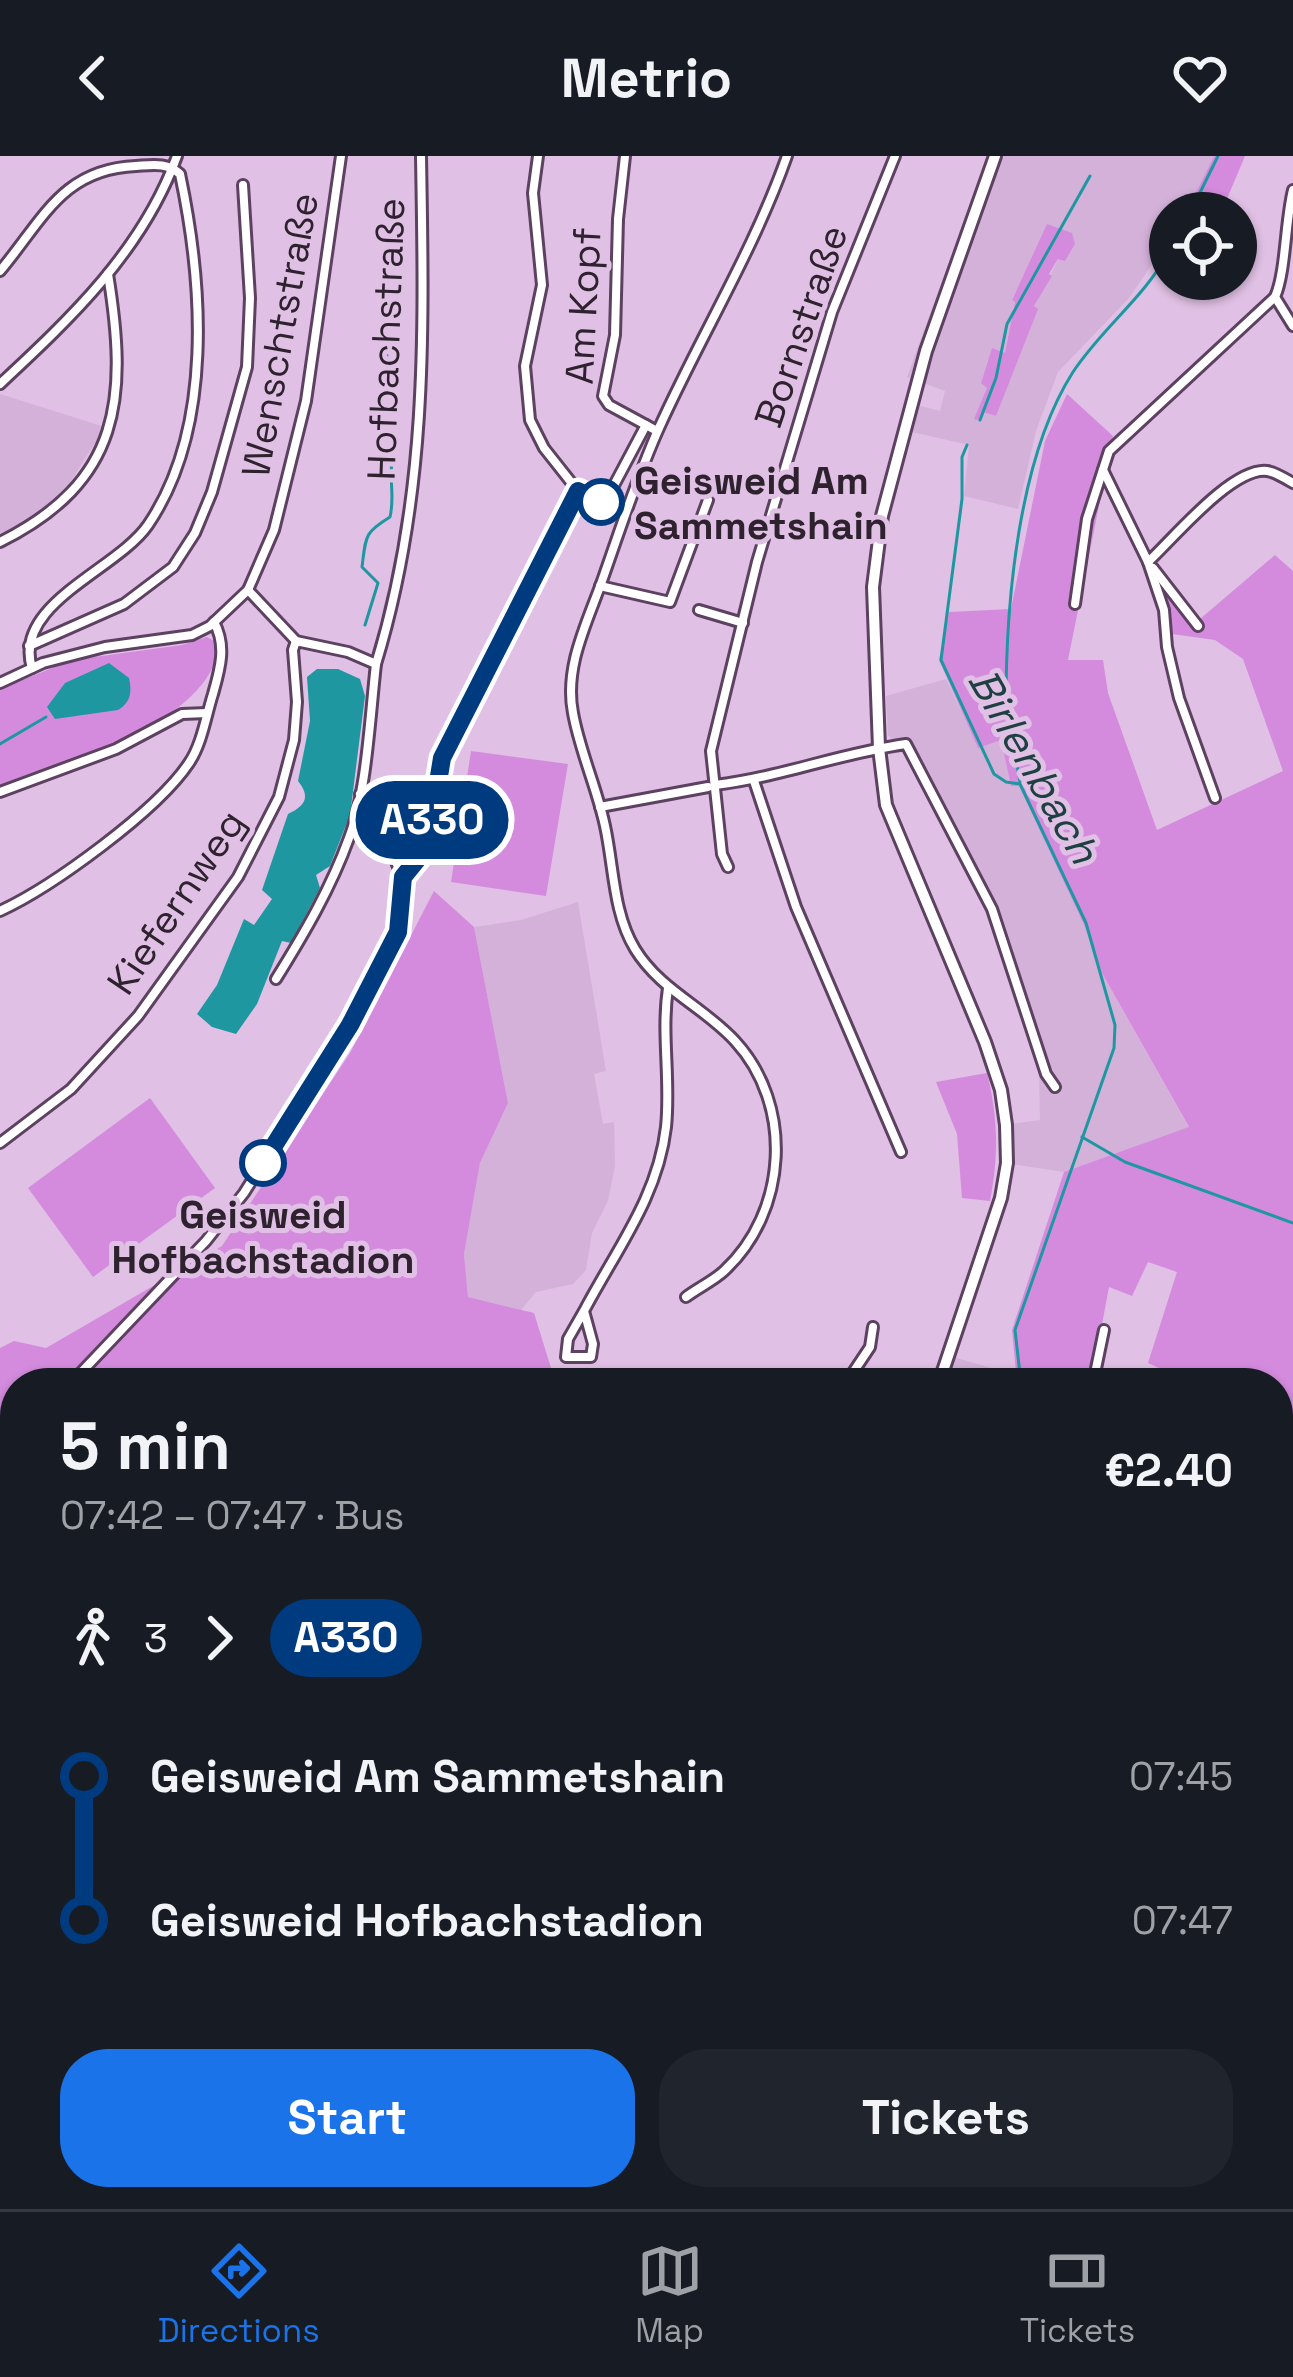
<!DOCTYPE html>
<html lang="en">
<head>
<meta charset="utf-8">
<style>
	body { margin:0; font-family:"Space Grotesk",sans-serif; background:#20242c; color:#f1f3f6; height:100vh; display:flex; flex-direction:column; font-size:45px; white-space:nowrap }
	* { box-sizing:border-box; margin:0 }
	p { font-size:39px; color:#9ea1a6 }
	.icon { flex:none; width:66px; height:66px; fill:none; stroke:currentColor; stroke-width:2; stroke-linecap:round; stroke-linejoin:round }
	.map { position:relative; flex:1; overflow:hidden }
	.panel { position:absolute; left:0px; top:1212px; width:1293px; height:843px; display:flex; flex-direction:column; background:#171b24; border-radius:48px 48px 0 0; box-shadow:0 3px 9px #0004 }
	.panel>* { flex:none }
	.badge { padding:0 24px; border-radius:39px; font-size:42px; line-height:78px }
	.fabs { position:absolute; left:1149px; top:36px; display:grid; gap:24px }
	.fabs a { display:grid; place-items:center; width:108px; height:108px; border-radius:50%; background:#171b24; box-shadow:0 3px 9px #0004; font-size:60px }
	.map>.badge { position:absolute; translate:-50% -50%; box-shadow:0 0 0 6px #fff }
	.legs { display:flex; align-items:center; gap:18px; height:132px; padding:0 60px; font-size:39px }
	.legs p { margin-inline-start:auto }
	.summary { display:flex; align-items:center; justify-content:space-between; height:204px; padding:0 60px }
	h1 { font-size:66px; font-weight:600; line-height:90px }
	.primary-button { display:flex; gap:24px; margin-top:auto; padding:24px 60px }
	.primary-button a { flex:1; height:138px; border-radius:48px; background:#1a73e8; color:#fff; font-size:48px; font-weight:600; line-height:138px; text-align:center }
	.primary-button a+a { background:#20242c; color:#f1f3f6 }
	ul { padding:0 60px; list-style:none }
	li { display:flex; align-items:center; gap:42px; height:144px; font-size:45px }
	li i { display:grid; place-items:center; width:18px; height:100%; margin:0 15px; background:currentColor }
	li i::after { content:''; width:30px; height:30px; margin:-15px; border:9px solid; border-radius:50%; background:#171b24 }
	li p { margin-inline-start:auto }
	li:first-child i { background:linear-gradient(#0000 50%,currentColor 0) }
	li:last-child i { background:linear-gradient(currentColor 50%,#0000 0) }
	header { display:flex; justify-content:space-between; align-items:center; height:156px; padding:0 60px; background:#171b24; font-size:54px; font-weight:600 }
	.menu { display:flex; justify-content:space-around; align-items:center; height:168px; border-top:3px solid #363941; background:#171b24; font-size:33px; color:#9ea1a6 }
	.menu a { display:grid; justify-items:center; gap:6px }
	.menu .selected { color:#1a73e8 }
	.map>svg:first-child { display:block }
	.built { fill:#d4b1d9; fill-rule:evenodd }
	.green { fill:#d48bde }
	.water { fill:#1e97a0 }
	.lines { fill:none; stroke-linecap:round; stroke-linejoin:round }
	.stream { stroke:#1e97a0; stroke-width:3 }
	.street-casing { stroke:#5c4160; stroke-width:14 }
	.secondary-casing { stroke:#5c4160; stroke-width:16 }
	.street { stroke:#fff; stroke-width:8 }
	.secondary { stroke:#fff; stroke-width:10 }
	.line-1-casing { stroke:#fff; stroke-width:27 }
	.line-1 { stroke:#003b80; stroke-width:18 }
	.stop-1-dot { fill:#fff; stroke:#003b80; stroke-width:6 }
	.labels { text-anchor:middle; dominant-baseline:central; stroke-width:10; stroke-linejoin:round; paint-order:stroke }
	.street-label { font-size:39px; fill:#2e222f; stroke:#e0c0e4 }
	.stop-label { font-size:39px; font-weight:bold; fill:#2e222f; stroke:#e0c0e4; text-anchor:start }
	.water-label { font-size:42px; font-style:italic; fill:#1e4042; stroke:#e0c0e4 }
</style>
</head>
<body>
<header><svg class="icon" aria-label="back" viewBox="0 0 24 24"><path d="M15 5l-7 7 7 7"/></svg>Metrio<svg class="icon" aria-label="heart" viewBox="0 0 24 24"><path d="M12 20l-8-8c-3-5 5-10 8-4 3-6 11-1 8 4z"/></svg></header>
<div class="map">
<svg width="1293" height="2053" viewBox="0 0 1293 2053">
	<rect width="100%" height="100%" fill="#e0c0e4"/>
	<!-- built -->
	<g class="built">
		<path d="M988,0h226l-28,57h-16v25l-41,60 -71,74 -22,59 -18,78 -54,-13 5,-51 -57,-13 8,-26 20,5 5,-20 -38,-14zM1048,68l11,34 -25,49 -38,109 -14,-4 6,-24 -7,-6 11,-33 13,5 10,-53 -3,-2z"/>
		<path d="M0,238l105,33 -34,54 -32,35 -39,19z"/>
		<path d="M946,523l32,68 23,-7 10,45 8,1 65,139 18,48 87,155 -125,44 -60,-9 -1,-38 37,-5 -1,-49 -53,-163 -80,-154 -18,-19 -2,-39z"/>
		<path d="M578,746l28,169 -12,3 9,50 11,-2 1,44 -7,35 -16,32 -6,37 -13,14 -37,8 -15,18 -53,-13 -4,-43 16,-91 28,-60 -34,-176 47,-7z"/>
		<path d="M953,1201l63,18 1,8h-70z"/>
		<path d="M144,2040h189l-17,13h-192z"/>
	</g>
	<!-- green -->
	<g class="green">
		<path d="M1214,0h31l-24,57h-35z"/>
		<path d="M1047,68l25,9 3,11 -10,17 -7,-2 -9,15 3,2 -18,30 4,3 -42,107 -13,-4 -5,8 -4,-1 13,-31 -6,-5 11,-35 13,5 10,-51 -3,-2z"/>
		<path d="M1067,238l46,42 -45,224h35l5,33 49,137 126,-59 -40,-112 -28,-19 -43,-6 -19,-48 14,-10 33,43 75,-64 18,16v1150l-15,-29v-309h-108l2,-9 -24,-11 29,-91 -29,-10 -16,34 -23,-9 -18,96h-74l-5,-53 52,-158 125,-45 -87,-154 -18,-48 -65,-139h-8l-10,-46 -23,8 -39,-88 10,-48 62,-3 34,-168z"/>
		<path d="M207,481l7,4c13,39 -50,79 -80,95 -42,21 -91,29 -134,50v-97l72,-29 110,-15z"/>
		<path d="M471,595l97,13 -22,132 -95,-14z"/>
		<path d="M434,735l40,36 34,176 -28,60 -16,91 4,43 66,16 17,55 17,15h-553v495l-3,-5 -12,7v-532l14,-7 32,7 176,-102 128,-193z"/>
		<path d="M987,917c11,44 12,83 3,128l-28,-3 -5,-64 -21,-52z"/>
		<path d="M150,942l65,90 -122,89 -65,-89z"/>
		<path d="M1278,1772l15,4v277h-642l6,-13h621z"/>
		<path d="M487,2040h58l-6,13h-54l5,-5z"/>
	</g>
	<!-- water -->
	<g class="water">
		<path d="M109,507l20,15c3,14 2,24 -11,32l-63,9 -8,-12 18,-24z"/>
		<path d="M317,513h21l22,10 5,17 -15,119 -20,51 -14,9 4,13 -29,55 -9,-2 -25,63 -21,30 -24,-7 -15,-13 20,-29 27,-66 10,6 18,-26 -10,-9 26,-76c17,-8 23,-17 10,-33l12,-60 -3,-44z"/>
	</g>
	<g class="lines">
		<!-- stream -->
		<g class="stream">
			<path d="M1190,57l28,-57"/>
			<path d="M386,188l2,30"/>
			<path d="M390,251l2,7"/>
			<path d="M980,264l16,-42 11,-54 83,-148"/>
			<path d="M967,289l-5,12v42l-21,161 53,114 12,8 14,2 66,139 29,102 -1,23 -99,282 6,53"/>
			<path d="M365,469l13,-42 -16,-16c4,-31 2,-34 28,-50 5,-21 -1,-35 2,-56"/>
			<path d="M1006,547c0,-100 12,-245 67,-331 29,-44 72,-75 97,-122"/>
			<path d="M1008,557l12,69"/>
			<path d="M0,588l46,-27"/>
			<path d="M1082,981l43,25 168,61"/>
			<path d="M85,2053l17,-13"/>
		</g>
		<!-- street casing -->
		<g class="street-casing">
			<g id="street">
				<path d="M538,0l-5,37 9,92 -17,81 5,54 14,28 34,43 47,23"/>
				<path d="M625,0l-7,63 -3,116 -12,61 6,9 48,26"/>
				<path d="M0,115c43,-51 62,-102 136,-105 16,-1 31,-4 44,8 23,109 34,254 -32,351 -31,45 -136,79 -116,143"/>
				<path d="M1275,141l18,29"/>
				<path d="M0,228c71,-66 143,-134 177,-228"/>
				<path d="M1103,314l45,92 16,48 3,37 12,51 36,100"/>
				<path d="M612,333l34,-64"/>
				<path d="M0,386c122,-61 128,-144 108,-268"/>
				<path d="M1148,406c25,-23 84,-95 119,-91 8,1 19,8 26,12"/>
				<path d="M1153,412l45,58"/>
				<path d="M600,430l70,16 38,-102"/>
				<path d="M248,434l48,51 52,11 28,12c-6,52 -9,127 -27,174 -18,50 -45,96 -73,141"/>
				<path d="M1075,448l12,-85 22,-68 166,-154c11,-25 10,-75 18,-107"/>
				<path d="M699,454l44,13"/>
				<path d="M29,490l95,-42 49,-37 22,-34 17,-41 35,-125 3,-69 -7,-113"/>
				<path d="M376,508c52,-170 48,-332 45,-508"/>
				<path d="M0,527l43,-20 62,-16 87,-12 18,-9 38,-36 26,-60 32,-129 35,-245"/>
				<path d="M754,625l42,126 105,245"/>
				<path d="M715,629c66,-8 126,-32 191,-41l86,165 54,165 9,13"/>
				<path d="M0,636l116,-43 66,-35 25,-1"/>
				<path d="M600,651l108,-20"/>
				<path d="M728,711l-6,-13 -11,-103 46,-189 75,-250 63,-156"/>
				<path d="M402,721l18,-21 12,-37 10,-61 136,-267"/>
				<path d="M0,755c52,-24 157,-100 189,-148 13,-19 17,-47 24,-69 7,-25 14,-48 1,-72"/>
				<path d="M0,987l71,-54 67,-73 100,-139 41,-80 15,-57 3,-38 -4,-52 3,-9"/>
				<path d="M686,1141c12,-9 27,-16 38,-26 64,-59 70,-166 11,-230 -31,-34 -75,-51 -100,-92 -22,-36 -21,-82 -30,-123 -8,-38 -25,-74 -32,-113 -9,-46 14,-90 29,-132 18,-51 35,-104 57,-153 41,-91 95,-178 128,-272"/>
				<path d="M584,1155l-16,28 -2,18h25l2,-13 -9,-33c32,-61 74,-114 82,-184 5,-47 -5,-93 2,-139"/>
				<path d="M695,1222l1,5"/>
				<path d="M71,1227l135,-142 38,-48 106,-168 48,-93 4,-55 -15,-38 -27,-45"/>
				<path d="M797,1227l9,-4 7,4"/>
				<path d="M846,1227l24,-36 3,-20"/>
				<path d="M1093,1227l11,-53"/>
				<path d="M0,1319l15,-21"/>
				<path d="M0,1838l15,-7"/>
				<path d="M0,1994l15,-13"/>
				<path d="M115,2053l19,-13"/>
				<path d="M398,2053l15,-13"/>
				<path d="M648,2053l7,-13"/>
			</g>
		</g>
		<!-- secondary casing -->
		<g class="secondary-casing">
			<g id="secondary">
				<path d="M939,1227l62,-185 6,-35 -1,-38 -5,-35 -16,-48 -99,-237 -7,-57 -6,-161 9,-71 44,-165 69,-195"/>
				<path d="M1278,1607l15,16"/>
				<path d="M1278,1673l15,-5"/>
				<path d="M1278,1840l15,25"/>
				<path d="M56,2053l18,-13"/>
			</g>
		</g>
		<!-- street -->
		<use href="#street" class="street"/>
		<!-- secondary -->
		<use href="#secondary" class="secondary"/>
	</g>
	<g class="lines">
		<!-- line-1 casing -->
		<g class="line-1-casing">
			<path id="line-1" d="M263,1007l87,-138 48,-93 5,-55 17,-21 12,-37 10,-61 136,-267 23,11"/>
		</g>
		<!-- line-1 -->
		<use href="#line-1" class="line-1"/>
	</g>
	<!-- markers -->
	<g class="stop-1-dot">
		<circle cx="601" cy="346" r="21"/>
		<circle cx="263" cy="1007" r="21"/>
	</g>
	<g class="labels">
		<!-- street labels -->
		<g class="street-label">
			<text transform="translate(583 150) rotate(-87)">Am Kopf</text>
			<text transform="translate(801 170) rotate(-71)">Bornstraße</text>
			<text transform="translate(280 179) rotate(-80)">Wenschtstraße</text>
			<text transform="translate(386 183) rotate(-88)">Hofbachstraße</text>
			<text transform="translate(176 746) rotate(-56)">Kiefernweg</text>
		</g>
		<!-- stop labels -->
		<g class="stop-label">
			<text x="634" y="324">Geisweid Am<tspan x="634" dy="45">Sammetshain</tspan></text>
			<text x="263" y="1058" text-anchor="middle">Geisweid<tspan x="263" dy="45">Hofbachstadion</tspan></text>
		</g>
		<!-- water labels -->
		<g class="water-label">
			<text transform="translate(1034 610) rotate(60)">Birlenbach</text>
		</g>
	</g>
</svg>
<div class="fabs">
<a><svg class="icon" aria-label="locate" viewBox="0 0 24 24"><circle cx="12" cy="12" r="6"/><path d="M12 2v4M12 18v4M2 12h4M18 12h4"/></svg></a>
</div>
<b class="badge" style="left:432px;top:664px;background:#003b80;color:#fff">A330</b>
<section class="panel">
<div class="summary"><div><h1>5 min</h1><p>07:42 – 07:47 · Bus</p></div><b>€2.40</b></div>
<div class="legs"><svg class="icon" aria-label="walk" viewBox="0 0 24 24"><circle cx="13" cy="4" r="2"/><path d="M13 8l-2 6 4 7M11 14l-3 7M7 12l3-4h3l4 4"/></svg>3<svg class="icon" aria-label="forward" viewBox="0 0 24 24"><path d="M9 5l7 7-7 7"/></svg><b class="badge" style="background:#003b80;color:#fff">A330</b></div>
<ul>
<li><i style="color:#003b80"></i><b>Geisweid Am Sammetshain</b><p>07:45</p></li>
<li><i style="color:#003b80"></i><b>Geisweid Hofbachstadion</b><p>07:47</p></li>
</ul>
<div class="primary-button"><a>Start</a><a>Tickets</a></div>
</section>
</div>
<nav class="menu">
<a class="selected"><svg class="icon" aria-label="directions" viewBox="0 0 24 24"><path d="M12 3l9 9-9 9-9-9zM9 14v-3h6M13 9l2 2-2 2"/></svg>Directions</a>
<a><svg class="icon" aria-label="map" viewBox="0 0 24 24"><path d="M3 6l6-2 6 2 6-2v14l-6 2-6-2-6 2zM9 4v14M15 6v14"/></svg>Map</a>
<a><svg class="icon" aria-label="tickets" viewBox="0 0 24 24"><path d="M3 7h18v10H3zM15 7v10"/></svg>Tickets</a>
</nav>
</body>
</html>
